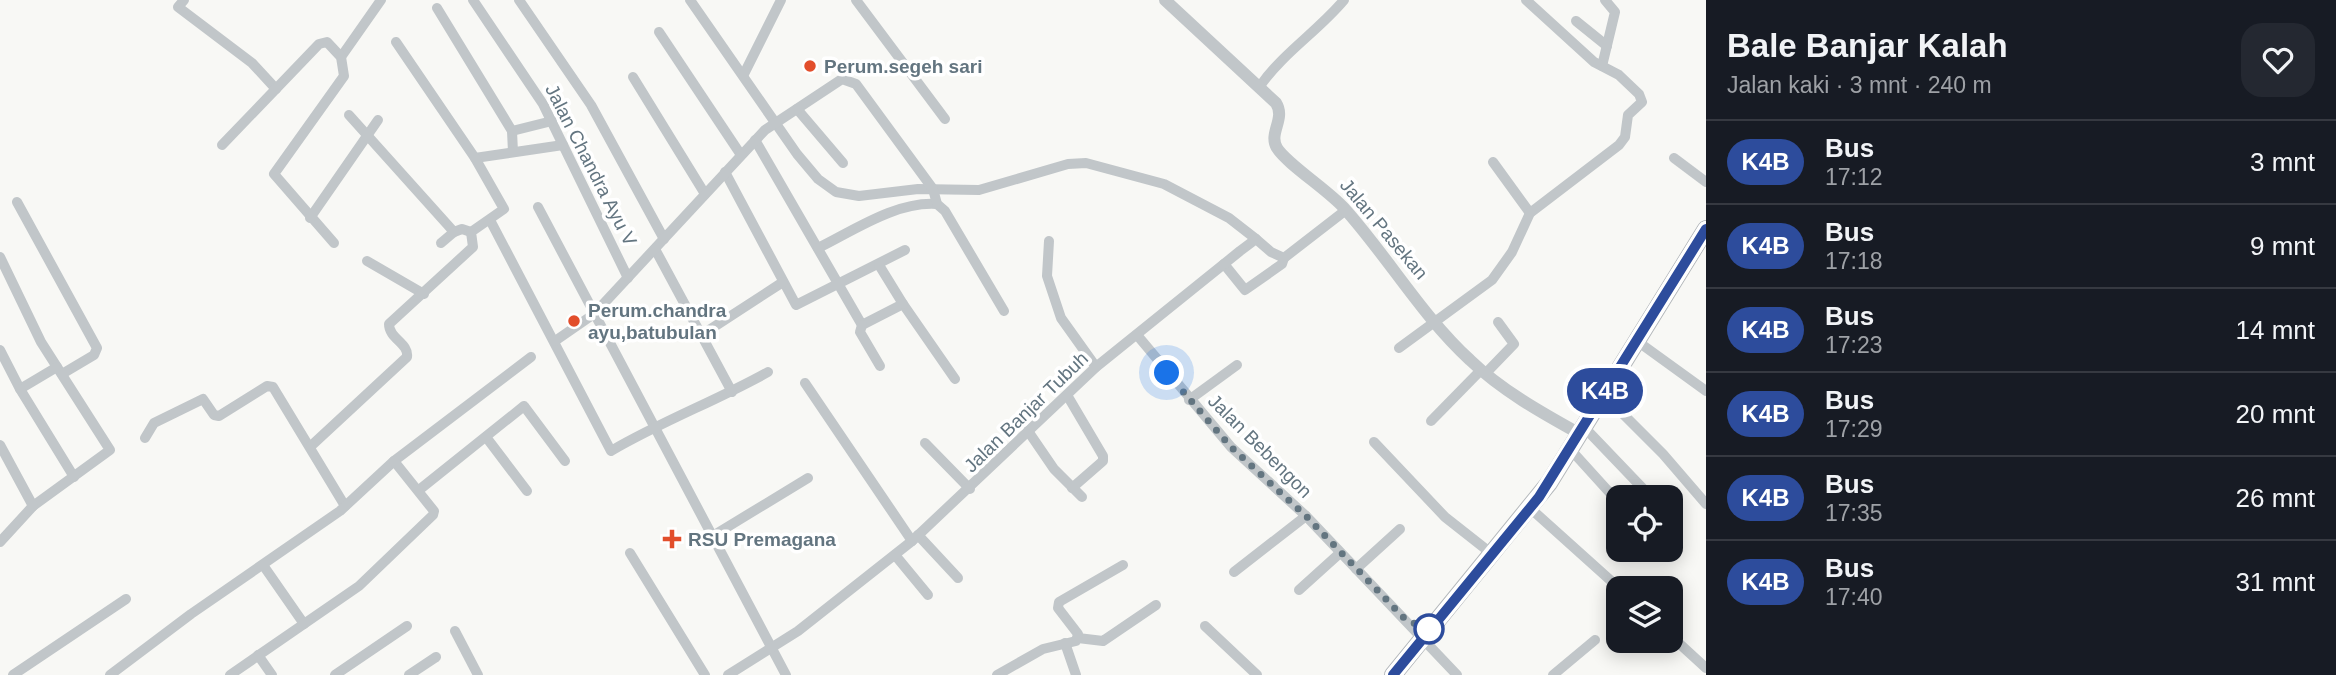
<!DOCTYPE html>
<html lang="id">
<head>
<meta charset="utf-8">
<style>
	body { margin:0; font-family:Arial,sans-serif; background:#242831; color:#f1f3f6; height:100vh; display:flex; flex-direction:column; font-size:26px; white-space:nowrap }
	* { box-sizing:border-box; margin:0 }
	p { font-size:23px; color:#9ea1a6 }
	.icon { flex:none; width:38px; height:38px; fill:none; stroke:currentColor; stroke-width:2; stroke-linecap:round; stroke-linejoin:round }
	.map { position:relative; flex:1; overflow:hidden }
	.details { display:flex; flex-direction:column; background:#171b24; width:630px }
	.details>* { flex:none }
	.badge { padding:0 14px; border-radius:23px; font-size:24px; line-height:46px }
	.controls { position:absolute; left:1606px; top:485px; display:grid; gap:14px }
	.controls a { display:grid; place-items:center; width:77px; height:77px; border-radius:14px; background:#171b24; box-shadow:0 4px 18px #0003; font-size:35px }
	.you { position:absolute; width:35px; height:35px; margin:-18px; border:5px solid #fff; border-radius:50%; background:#1a73e8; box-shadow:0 0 0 10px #1a73e833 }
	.map>.badge { position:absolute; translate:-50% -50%; box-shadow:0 0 0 4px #fff }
	.round { display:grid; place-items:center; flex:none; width:74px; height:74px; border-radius:21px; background:#242831 }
	.overview { display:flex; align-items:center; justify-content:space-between; height:119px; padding:0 21px }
	h1 { font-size:33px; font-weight:600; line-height:52px }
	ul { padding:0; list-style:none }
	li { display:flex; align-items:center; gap:21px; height:84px; padding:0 21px; border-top:2px solid #363941 }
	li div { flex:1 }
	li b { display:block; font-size:26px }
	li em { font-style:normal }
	li .badge { min-width:77px; font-weight:700; text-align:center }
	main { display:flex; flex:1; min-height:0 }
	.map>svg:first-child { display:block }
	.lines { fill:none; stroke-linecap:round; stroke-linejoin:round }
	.trunk-casing { stroke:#b5b9bc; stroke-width:18 }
	.minor { stroke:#c1c6c9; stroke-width:10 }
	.tertiary { stroke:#c1c6c9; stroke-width:12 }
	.trunk { stroke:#fff; stroke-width:16 }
	.line-casing { stroke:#fff; stroke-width:16 }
	.line { stroke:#2d4c9c; stroke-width:10 }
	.walk { stroke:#637580; stroke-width:7; stroke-dasharray:0 12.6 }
	.poi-dot { fill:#e24e2b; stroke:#fff; stroke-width:2.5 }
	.stop-dot { fill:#fff; stroke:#2d4c9c; stroke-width:3.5 }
	.labels { text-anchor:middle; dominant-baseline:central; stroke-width:7; stroke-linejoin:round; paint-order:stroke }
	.poi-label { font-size:19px; font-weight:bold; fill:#637580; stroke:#fff; text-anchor:start }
	.street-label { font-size:19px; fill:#637580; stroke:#fff }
</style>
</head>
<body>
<main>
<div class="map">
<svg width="1706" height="675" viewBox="0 0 1706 675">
	<rect width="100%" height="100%" fill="#f8f8f5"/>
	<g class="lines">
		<!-- trunk casing -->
		<g class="trunk-casing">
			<path id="trunk" d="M1393,675l156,-192 157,-254"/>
		</g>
		<!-- minor -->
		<g class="minor">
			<path d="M184,0l-6,7 74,56 24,26"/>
			<path d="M473,0l70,104 85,174"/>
			<path d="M519,0l72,105 73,134"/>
			<path d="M690,0l107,154 21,25 18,13 23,4 59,-7 61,1 89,-26 18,-1 78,21 65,34 27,21"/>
			<path d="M856,0l89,119"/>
			<path d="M437,8l75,123 1,21"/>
			<path d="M1576,21l31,25"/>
			<path d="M659,32l82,123"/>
			<path d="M341,57l40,-57"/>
			<path d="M1602,66l13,-54 -10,-12"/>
			<path d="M744,74l37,-74"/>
			<path d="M633,77l72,117"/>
			<path d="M1260,86c23,-33 58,-55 84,-86"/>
			<path d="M797,109l46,54"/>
			<path d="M349,115l105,117 8,-3 9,3"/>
			<path d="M512,131l40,-10"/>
			<path d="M755,140l107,185 41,-21 52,75"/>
			<path d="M222,145l97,-101 8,-2 14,15 3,19 -70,98 60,69"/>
			<path d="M475,158l88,-13"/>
			<path d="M1674,158l32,24"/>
			<path d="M1493,162l37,51"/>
			<path d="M725,172l71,133 109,-55"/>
			<path d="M17,202l80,146 -3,7 -32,19"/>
			<path d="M538,207l248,468"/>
			<path d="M310,218l68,-98"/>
			<path d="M490,220l121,231c51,-30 105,-50 157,-79"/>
			<path d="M1049,241l-2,35 14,42 35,49"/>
			<path d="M441,243l13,-11"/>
			<path d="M818,248c35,-17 78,-47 119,-44"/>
			<path d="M655,249l77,143"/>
			<path d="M0,257l41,85 69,108 -77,56 -33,36"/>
			<path d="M367,261l57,33"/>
			<path d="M1224,264l21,26 37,-26 2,-6"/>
			<path d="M879,265l24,39"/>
			<path d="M862,325l-2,7 20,34"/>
			<path d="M703,334l80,-52"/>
			<path d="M1137,335l94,112 75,69 151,159"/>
			<path d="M555,341l39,-27 171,-184 77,-51 14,5 77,105 4,15 8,7 59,100"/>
			<path d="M1637,341l69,50"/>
			<path d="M1399,348l93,-68 20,-28 18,-39 89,-68 6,-8 3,-22 14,-13 -3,-8 -20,-19 -25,-13 -68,-62"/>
			<path d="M0,350l20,39 37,-22"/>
			<path d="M1486,373l28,-29 -16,-22"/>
			<path d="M805,383l107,158"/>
			<path d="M20,389l54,88"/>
			<path d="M1603,394l60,60 43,50"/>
			<path d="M1067,395l36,61v5l-31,27"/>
			<path d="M1189,400l48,-35"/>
			<path d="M1431,421l50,-51"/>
			<path d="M1584,427l67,70"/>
			<path d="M1028,431l26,38 28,28"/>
			<path d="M486,437l41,54"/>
			<path d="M145,438l9,-15 49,-24 11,16 5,1 48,-30 6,1 72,119"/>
			<path d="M1374,442l71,75 47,37"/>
			<path d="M925,443l45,46"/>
			<path d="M0,445l33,61"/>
			<path d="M311,446l96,-89c2,-14 -18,-18 -18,-33l84,-77 -2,-15 33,-23 -29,-51 -79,-116"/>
			<path d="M1571,450l48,53"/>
			<path d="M419,490l105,-84 41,55"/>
			<path d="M1530,508l89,80"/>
			<path d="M918,535l40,43"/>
			<path d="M711,537l97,-59"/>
			<path d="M630,553l75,122"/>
			<path d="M895,555l33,40"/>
			<path d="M263,565l41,59"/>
			<path d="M1356,569l44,-40"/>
			<path d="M1234,572l72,-56"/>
			<path d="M1299,590l41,-37"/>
			<path d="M1205,626l52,49"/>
			<path d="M455,631l23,44"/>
			<path d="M1671,636l35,32"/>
			<path d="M1078,638l25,3 53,-36"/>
			<path d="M1065,643l11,32"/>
			<path d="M258,655l14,20"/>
			<path d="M13,675l113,-76"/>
			<path d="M110,675l81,-61 149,-103 54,-50 137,-104"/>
			<path d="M230,675l129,-89 74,-71 1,-4 -40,-50"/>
			<path d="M335,675l72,-49"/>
			<path d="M409,675l27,-18"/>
			<path d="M728,675l70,-44 114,-90 184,-174 144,-116 16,-12 15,13 13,6 62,-48"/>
			<path d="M997,675l46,-26 33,-8 2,-7 -20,-26 1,-6 64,-37"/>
			<path d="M1553,675l42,-35"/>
		</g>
		<!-- tertiary -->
		<path class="tertiary" d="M1165,0l111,103c10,16 -8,30 1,45 10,16 51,42 67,60 44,49 78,108 126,152 31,30 72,53 110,74"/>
		<!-- trunk -->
		<use href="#trunk" class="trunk"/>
	</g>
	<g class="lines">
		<!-- line casing -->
		<g class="line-casing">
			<path id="line" d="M1393,675l146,-178 167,-268"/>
		</g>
		<!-- line -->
		<use href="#line" class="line"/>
		<!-- walk -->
		<path class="walk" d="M1167,373l64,74 75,69 100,104 23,9"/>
	</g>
	<!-- markers -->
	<g class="poi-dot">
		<circle cx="810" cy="66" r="7"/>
		<circle cx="574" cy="321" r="7"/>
		<path d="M668.5 528.5h7v7h7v7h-7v7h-7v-7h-7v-7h7z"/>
	</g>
	<circle class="stop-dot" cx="1429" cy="629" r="14"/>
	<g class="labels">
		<!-- poi labels -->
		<g class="poi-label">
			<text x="824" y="66">Perum.segeh sari</text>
			<text x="588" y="310">Perum.chandra<tspan x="588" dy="22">ayu,batubulan</tspan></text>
			<text x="688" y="539">RSU Premagana</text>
		</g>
		<!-- street labels -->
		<g class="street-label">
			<text transform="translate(591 165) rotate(63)">Jalan Chandra Ayu V</text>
			<text transform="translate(1384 229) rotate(50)">Jalan Pasekan</text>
			<text transform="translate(1026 412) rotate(-44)">Jalan Banjar Tubuh</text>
			<text transform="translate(1260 446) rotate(45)">Jalan Bebengon</text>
		</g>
	</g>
</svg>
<div class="controls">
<a><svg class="icon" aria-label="locate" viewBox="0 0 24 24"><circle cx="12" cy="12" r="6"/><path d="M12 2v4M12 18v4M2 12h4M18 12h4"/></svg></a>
<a><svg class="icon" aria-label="layers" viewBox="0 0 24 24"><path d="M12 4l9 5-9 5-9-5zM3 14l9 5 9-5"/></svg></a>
</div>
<div class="you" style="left:1167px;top:373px"></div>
<b class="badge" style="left:1605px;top:391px;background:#2d4c9c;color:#fff">K4B</b>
</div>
<section class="details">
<div class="overview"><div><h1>Bale Banjar Kalah</h1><p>Jalan kaki · 3 mnt · 240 m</p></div><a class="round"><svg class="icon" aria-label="heart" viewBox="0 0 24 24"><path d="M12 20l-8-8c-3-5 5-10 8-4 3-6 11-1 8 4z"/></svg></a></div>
<ul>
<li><span class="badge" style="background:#2d4c9c;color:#fff">K4B</span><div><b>Bus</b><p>17:12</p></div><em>3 mnt</em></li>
<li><span class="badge" style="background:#2d4c9c;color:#fff">K4B</span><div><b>Bus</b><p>17:18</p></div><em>9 mnt</em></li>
<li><span class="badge" style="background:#2d4c9c;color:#fff">K4B</span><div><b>Bus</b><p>17:23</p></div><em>14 mnt</em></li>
<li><span class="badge" style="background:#2d4c9c;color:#fff">K4B</span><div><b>Bus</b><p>17:29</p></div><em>20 mnt</em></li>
<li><span class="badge" style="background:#2d4c9c;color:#fff">K4B</span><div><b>Bus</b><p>17:35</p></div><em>26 mnt</em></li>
<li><span class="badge" style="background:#2d4c9c;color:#fff">K4B</span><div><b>Bus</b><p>17:40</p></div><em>31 mnt</em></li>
</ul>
</section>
</main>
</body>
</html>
